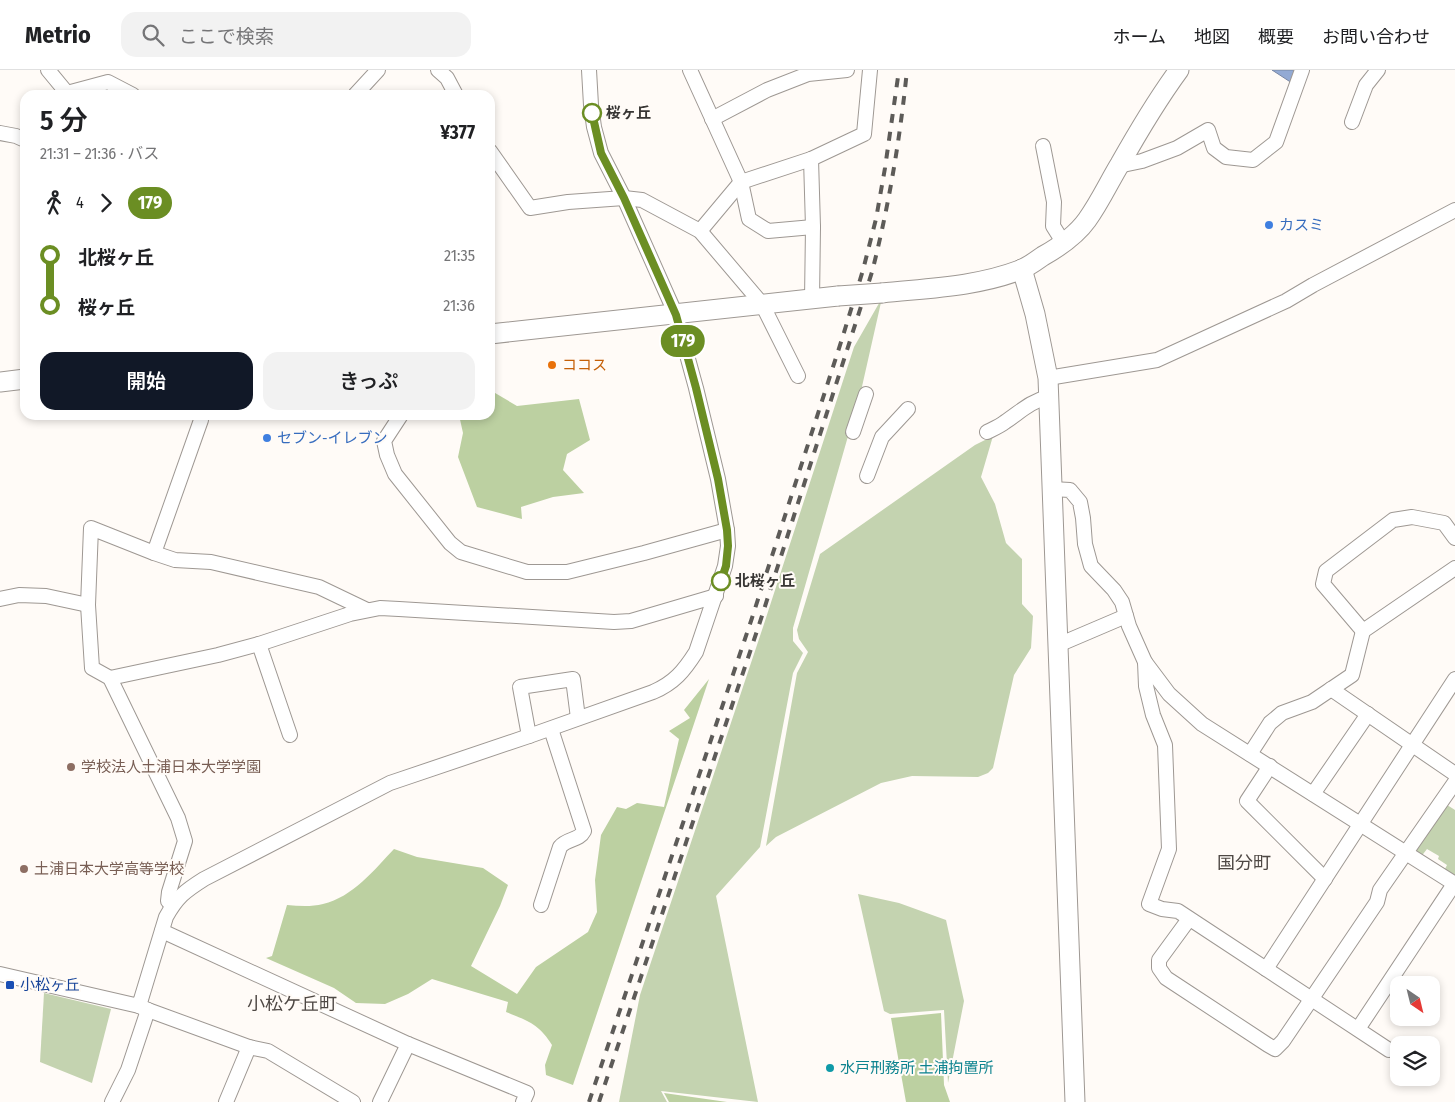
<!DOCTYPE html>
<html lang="ja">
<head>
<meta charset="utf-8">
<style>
	body { margin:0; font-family:"Fira Sans Condensed","Noto Sans JP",sans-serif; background:#f2f2f2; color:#202124; height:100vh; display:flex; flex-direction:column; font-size:19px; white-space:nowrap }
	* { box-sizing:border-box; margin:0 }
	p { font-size:16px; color:#757577 }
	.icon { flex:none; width:28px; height:28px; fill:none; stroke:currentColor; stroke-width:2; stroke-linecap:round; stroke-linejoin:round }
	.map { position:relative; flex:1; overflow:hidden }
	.drawer { position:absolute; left:20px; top:20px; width:475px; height:330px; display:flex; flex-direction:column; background:#fff; border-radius:15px; box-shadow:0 2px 8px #0003 }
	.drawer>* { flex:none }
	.badge { padding:0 10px; border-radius:16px; font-size:18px; line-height:32px }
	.needle { width:32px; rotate:145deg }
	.tools { position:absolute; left:1390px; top:906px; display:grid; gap:10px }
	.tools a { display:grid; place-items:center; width:50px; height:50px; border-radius:10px; background:#fff; box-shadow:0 2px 8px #0003; font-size:25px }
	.map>.badge { position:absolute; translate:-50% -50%; box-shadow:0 0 0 2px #fff }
	.legs { display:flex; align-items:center; gap:8px; height:55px; padding:0 20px; font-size:16px }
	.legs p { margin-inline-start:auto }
	.summary { display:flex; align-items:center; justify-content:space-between; height:85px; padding:0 20px }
	h1 { font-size:28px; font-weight:600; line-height:38px }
	.cta { display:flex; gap:10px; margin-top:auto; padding:10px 20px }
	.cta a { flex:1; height:58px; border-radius:15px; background:#111827; color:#fff; font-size:20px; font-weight:600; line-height:58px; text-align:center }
	.cta a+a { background:#f2f2f2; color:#202124 }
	ul { padding:0 20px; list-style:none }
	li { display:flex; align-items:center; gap:18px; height:50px; font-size:19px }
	li i { display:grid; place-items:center; width:8px; height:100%; margin:0 6px; background:currentColor }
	li i::after { content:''; width:12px; height:12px; margin:-6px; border:4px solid; border-radius:50%; background:#fff }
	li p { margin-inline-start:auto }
	li:first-child i { background:linear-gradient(#0000 50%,currentColor 0) }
	li:last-child i { background:linear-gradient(currentColor 50%,#0000 0) }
	header { display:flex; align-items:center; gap:30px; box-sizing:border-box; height:70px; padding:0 25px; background:#fff; border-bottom:1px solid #e0e0e0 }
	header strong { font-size:24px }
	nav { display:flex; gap:28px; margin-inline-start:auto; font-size:18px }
	.search { width:350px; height:45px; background:#f2f2f2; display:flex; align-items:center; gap:12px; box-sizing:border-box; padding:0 18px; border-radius:15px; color:#757577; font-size:19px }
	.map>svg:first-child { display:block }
	.green { fill:#c4d3b0 }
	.forest { fill:#bcd0a1 }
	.water { fill:#93aad4; stroke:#7887a4 }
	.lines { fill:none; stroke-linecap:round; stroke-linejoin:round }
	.street-casing { stroke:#9e9893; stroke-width:16 }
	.secondary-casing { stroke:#9e9893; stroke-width:21 }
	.street { stroke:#fff; stroke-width:14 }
	.secondary { stroke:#fff; stroke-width:19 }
	.rail { stroke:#5d5b58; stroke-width:4; stroke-dasharray:9 9; stroke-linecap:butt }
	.secondary-bridge-casing { stroke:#9e9893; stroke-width:21; stroke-linecap:butt }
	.secondary-bridge { stroke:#fff; stroke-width:19 }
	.line-1-casing { stroke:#fff; stroke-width:11 }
	.line-1 { stroke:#6b8e23; stroke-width:8 }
	.stop-1-dot { fill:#fff; stroke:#6b8e23; stroke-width:2.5 }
	.shop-dot { fill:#3f7fe0; stroke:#fffbf7; stroke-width:2 }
	.food-dot { fill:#e8710a; stroke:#fffbf7; stroke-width:2 }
	.education-dot { fill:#8d6e63; stroke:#fffbf7; stroke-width:2 }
	.transit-dot { fill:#1a4fb4; stroke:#fffbf7; stroke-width:2 }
	.culture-dot { fill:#0f9aa8; stroke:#fffbf7; stroke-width:2 }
	.labels { text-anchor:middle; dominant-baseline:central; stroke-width:4; stroke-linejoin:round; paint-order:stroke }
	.stop-label { font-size:15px; font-weight:bold; fill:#383634; stroke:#fffbf7; text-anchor:start }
	.shop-label { font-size:15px; fill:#366cbe; stroke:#fffbf7; text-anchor:start }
	.food-label { font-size:15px; fill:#c56008; stroke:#fffbf7; text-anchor:start }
	.education-label { font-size:15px; fill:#785e54; stroke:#fffbf7; text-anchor:start }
	.transit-label { font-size:15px; fill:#164399; stroke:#fffbf7; text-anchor:start }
	.culture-label { font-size:15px; fill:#0d838f; stroke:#fffbf7; text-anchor:start }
	.quarter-label { font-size:18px; fill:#4e4844; stroke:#fffbf7 }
</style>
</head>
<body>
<header>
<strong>Metrio</strong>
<div class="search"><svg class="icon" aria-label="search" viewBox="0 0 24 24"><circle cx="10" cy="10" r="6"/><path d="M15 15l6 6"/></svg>ここで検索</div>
<nav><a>ホーム</a><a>地図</a><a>概要</a><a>お問い合わせ</a></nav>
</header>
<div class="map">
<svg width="1455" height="1032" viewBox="0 0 1455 1032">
	<rect width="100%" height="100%" fill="#fffbf7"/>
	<!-- green -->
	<g class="green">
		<path d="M882,228l-21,93 -68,237v13l10,12 -10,20 -33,174 -44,49 42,206 -97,-11 6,11h-48l21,-107 123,-368 91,-280z"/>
		<path d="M993,366l-12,41 14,27 11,39 16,16v45l11,12 -2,32 -17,27 -21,93 -5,5 -10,4 -66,-1 -31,7 -105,54 -10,9 31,-173 11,-21 -9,-13 -2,-9 23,-76 155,-109z"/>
		<path d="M1444,733l11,7v71l-12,-8 4,-8 -9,-6 1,-3 -12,-7 -7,9 -7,-5z"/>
		<path d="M858,824l41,9 47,17 18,81 -16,82 -4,-73 -54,4 -6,-3z"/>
		<path d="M44,923l67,16 -19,74 -52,-21z"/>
	</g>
	<!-- forest -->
	<g class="forest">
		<path d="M490,320l27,16 62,-7 11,41 -23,14 -4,16 21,23 -31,4 -32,10 1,12 -45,-12 -19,-50 5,-24 -4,-18h31z"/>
		<path d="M709,609l-136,406 -27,-10 -1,-10 7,-20c-13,-21 -24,-24 -46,-33l2,-10 -76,-23 -24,15 -23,10 -29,-1 -22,-15 -68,-30 6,-2 15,-51c12,1 24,2 36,-1 30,-7 51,-34 71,-55l23,8 66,11 25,17 -8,21 -29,60 46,28 19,-27 52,-35 9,-20 -2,-32 6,-45 16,-28 9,2 11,-6 27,4 15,-68 -10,-8 21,-13 -6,-8z"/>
		<path d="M941,943l3,72 6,17h-44l-15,-84z"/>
		<path d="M664,1023l63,9h-58z"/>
	</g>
	<!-- water -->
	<path class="water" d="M1272,0h27l-7,13z"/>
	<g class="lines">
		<!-- street casing -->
		<g class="street-casing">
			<g id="street">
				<path d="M48,0l19,23v2"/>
				<path d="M438,0l9,8 9,17"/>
				<path d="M690,0l51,112 8,37 19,12 45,-4"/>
				<path d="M67,23l41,-11 25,13"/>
				<path d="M355,25l23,-25"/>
				<path d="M712,49l55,-29 41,-16 39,-4"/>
				<path d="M1352,52l14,-37 12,-15"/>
				<path d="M0,63l16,3 9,4"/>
				<path d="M1043,76l11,56 -1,24 10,16"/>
				<path d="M490,81l40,57 38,-6 56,-4 18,2 58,31 62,73 36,72"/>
				<path d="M811,89l2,68 -1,73"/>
				<path d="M1118,96l24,-5 35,-13 31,-18 6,18 12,9 27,3 23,-18 26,-72"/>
				<path d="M700,161l41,-49 70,-23 53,-25 6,-64"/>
				<path d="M1048,308l109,-18 129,-59 27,-16 142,-75"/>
				<path d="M401,345l-17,26 3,14 8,19 55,69 11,9 66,20h40l77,-19 83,-23"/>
				<path d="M853,362l13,-38"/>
				<path d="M987,362c6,-3 13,-6 18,-10 15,-10 26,-21 43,-25"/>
				<path d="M867,406l15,-39 26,-28"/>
				<path d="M1052,419l18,1 10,12 3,16 2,26 6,22 23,24 8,12 7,24 16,36 24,32 33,30 253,160"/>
				<path d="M154,483l47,-133v-5"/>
				<path d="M0,529l19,-4 27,1 42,9"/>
				<path d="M1363,561l-40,-47 3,-13 67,-51 19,-3 32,6 11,15"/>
				<path d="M259,574l31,91"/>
				<path d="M1058,575l68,-29"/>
				<path d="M1145,592l1,24 7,29 12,30 4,104 -20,55 13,5 16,2 211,139"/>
				<path d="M110,608l108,-23 41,-11 91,-30 30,-6 19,1 215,13 17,-1 85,-25"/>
				<path d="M1331,619l124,85"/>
				<path d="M529,666l-9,-49 53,-8 5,39"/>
				<path d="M1250,684l20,-31 12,-10 30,-11 40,-27 11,-44 92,-63"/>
				<path d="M1270,696l-23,35 78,78"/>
				<path d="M1313,724l55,-80"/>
				<path d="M172,835l-4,-4 1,-9 16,-51 -7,-23 -68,-140 -18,-10 -4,-63 3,-77 63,25 21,7 36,2 108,25 48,23"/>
				<path d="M541,835l19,-58c7,-9 19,-6 24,-16l-33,-102"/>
				<path d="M1189,849l-30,41v8l7,10 102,67 7,4 8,-8 94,-139 3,-12 75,-108"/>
				<path d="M162,861l246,113 119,49 -4,9"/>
				<path d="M1266,899l189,-290"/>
				<path d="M0,904l139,32 27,-89c11,-20 19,-26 38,-38l186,-96 139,-47 124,-44c21,-9 31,-21 43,-40l29,-86 3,-20 -1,-16 -9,-51 -22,-91 -20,-73 -52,-117 -23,-45 -7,-26 -3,-22 -2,-35"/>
				<path d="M139,936l9,4 101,37 19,4 85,51"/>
				<path d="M1358,959l96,-145"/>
				<path d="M112,1032l16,-32 20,-60"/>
				<path d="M226,1032l23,-55"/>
				<path d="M380,1032l28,-58"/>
			</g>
		</g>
		<!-- secondary casing -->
		<g class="secondary-casing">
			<g id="secondary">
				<path d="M1022,199l13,45 13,64 27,724"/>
				<path d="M882,223c47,-5 93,-6 138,-23 8,-3 16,-9 23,-14 16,-9 34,-22 44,-36 13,-18 22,-38 33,-56 18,-32 37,-64 59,-94"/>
				<path d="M490,264l348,-38"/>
				<path d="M0,312l25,-3"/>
			</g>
		</g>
		<!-- street -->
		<use href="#street" class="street"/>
		<!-- secondary -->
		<use href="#secondary" class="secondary"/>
		<!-- rail -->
		<g class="rail">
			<path d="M589,1032l162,-481 91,-282 21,-69 13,-51 9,-51 14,-98"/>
			<path d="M599,1032l160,-477 113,-353c17,-67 28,-133 35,-202"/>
		</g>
		<!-- secondary-bridge casing -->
		<g class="secondary-bridge-casing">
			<path id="secondary-bridge" d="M838,226l44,-3"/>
		</g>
		<!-- secondary-bridge -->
		<use href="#secondary-bridge" class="secondary-bridge"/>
	</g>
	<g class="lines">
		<!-- line-1 casing -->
		<g class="line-1-casing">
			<path id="line-1" d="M592,43l9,40 23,45 52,117 20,73 22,91 9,51 1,16 -2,20 -5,15"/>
		</g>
		<!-- line-1 -->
		<use href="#line-1" class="line-1"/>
	</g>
	<!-- markers -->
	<g class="stop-1-dot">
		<circle cx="592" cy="43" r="9"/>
		<circle cx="721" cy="511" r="9"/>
	</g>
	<g class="shop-dot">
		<circle cx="1269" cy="155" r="5"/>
		<circle cx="267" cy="368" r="5"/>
	</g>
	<circle class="food-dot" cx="552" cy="295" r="5"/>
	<g class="education-dot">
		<circle cx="71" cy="697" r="5"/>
		<circle cx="24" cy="799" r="5"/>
	</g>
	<rect class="transit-dot" x="5" y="910" width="10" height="10" rx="2.5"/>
	<circle class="culture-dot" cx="830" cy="998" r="5"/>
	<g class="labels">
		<!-- stop labels -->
		<g class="stop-label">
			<text x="606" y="43">桜ヶ丘</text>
			<text x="735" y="511">北桜ヶ丘</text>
		</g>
		<!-- shop labels -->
		<g class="shop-label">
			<text x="1279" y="155">カスミ</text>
			<text x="277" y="368">セブン-イレブン</text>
		</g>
		<!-- food labels -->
		<g class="food-label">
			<text x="562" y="295">ココス</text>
		</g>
		<!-- education labels -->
		<g class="education-label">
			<text x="81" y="697">学校法人土浦日本大学学園</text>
			<text x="34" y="799">土浦日本大学高等学校</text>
		</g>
		<!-- transit labels -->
		<g class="transit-label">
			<text x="20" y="915">小松ヶ丘</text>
		</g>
		<!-- culture labels -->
		<g class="culture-label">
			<text x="840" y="998">水戸刑務所 土浦拘置所</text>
		</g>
		<!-- quarter labels -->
		<g class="quarter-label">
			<text x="1244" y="793">国分町</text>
			<text x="292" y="934">小松ケ丘町</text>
		</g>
	</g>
</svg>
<div class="tools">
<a><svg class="needle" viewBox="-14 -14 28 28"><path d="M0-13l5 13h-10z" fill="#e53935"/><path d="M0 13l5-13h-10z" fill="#757577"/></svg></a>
<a><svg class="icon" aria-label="layers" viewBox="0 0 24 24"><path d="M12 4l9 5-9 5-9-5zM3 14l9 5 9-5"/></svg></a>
</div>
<b class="badge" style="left:683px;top:271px;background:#6b8e23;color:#fff">179</b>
<section class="drawer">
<div class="summary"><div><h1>5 分</h1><p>21:31 – 21:36 · バス</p></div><b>¥377</b></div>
<div class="legs"><svg class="icon" aria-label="walk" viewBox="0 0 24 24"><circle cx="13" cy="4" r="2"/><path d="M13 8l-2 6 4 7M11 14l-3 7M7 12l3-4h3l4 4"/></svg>4<svg class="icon" aria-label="forward" viewBox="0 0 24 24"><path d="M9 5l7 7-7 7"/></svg><b class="badge" style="background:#6b8e23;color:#fff">179</b></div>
<ul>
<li><i style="color:#6b8e23"></i><b>北桜ヶ丘</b><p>21:35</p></li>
<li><i style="color:#6b8e23"></i><b>桜ヶ丘</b><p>21:36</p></li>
</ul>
<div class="cta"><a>開始</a><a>きっぷ</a></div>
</section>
</div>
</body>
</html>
